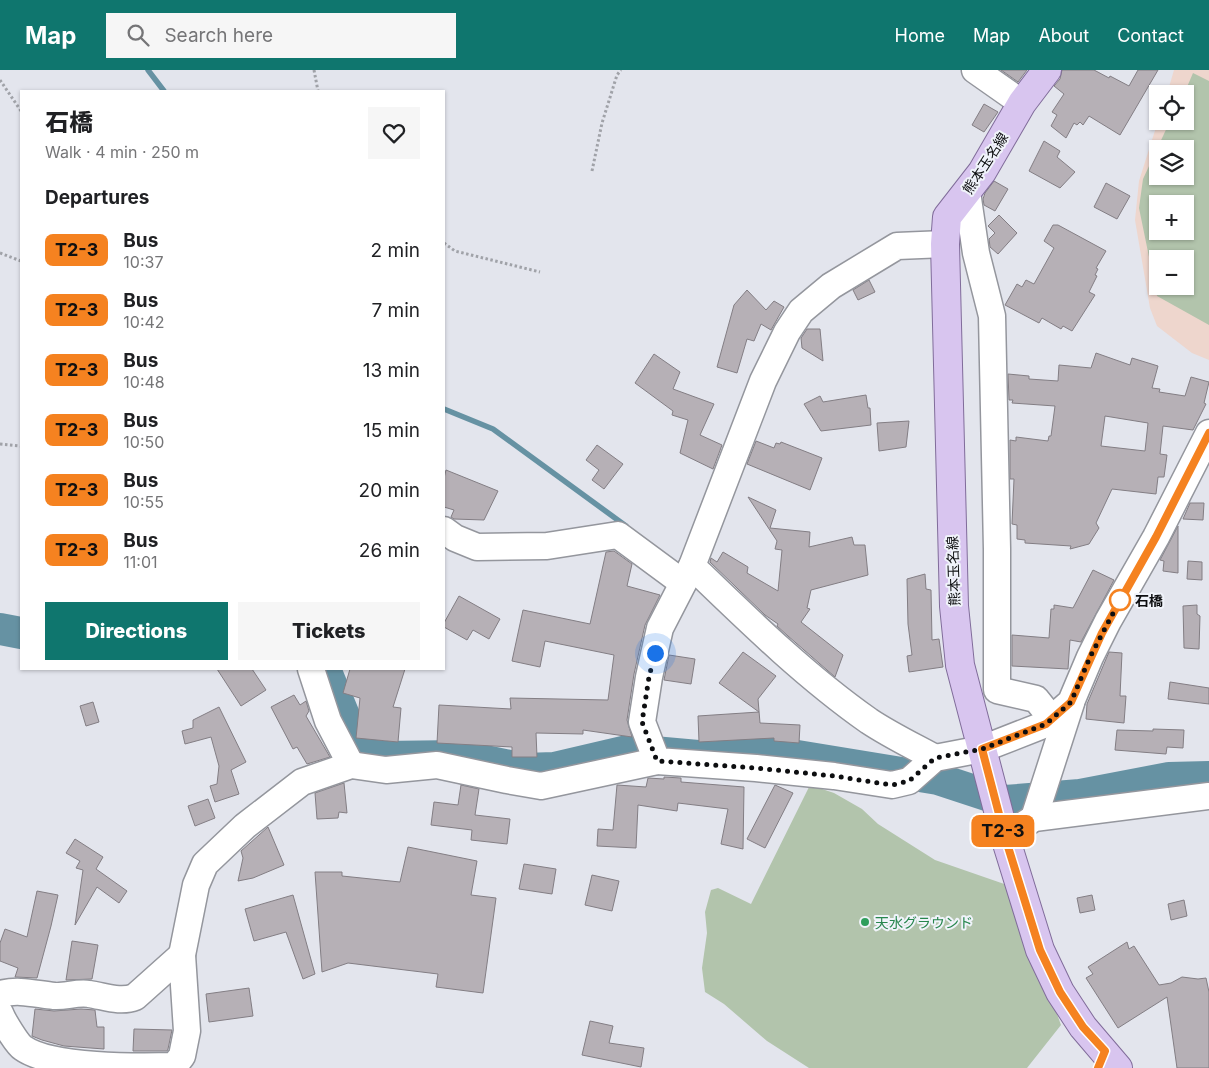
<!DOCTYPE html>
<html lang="en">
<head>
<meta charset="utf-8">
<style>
	body { margin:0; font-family:Inter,"Noto Sans JP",sans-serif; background:#f6f6f6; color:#202124; height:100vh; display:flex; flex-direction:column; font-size:19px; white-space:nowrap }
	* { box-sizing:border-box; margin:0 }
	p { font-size:16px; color:#757577 }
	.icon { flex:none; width:28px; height:28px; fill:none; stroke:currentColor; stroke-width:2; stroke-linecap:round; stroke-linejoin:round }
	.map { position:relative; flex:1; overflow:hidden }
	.panel { position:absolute; left:20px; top:20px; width:425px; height:580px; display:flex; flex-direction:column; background:#fff; border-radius:0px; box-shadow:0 1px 4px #0004 }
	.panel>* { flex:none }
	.badge { padding:0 10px; border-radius:8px; font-size:18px; line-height:32px }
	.controls { position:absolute; left:1149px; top:15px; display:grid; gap:10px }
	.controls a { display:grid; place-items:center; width:45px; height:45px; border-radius:0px; background:#fff; box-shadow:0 1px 4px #0004; font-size:25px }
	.you { position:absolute; width:25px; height:25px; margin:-12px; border:4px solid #fff; border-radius:50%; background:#1a73e8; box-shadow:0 0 0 8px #1a73e833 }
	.map>.badge { position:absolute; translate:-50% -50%; box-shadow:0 0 0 2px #fff }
	h2 { padding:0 25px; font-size:19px; line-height:45px }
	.round { display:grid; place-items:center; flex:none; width:52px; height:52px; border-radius:0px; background:#f6f6f6 }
	.head { display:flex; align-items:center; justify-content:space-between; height:85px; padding:0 25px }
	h1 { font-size:24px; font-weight:800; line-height:38px }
	.primary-button { display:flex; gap:10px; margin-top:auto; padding:10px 25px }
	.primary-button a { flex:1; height:58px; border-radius:0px; background:#0f766e; color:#fff; font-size:20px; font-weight:800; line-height:58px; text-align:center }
	.primary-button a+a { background:#f6f6f6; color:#202124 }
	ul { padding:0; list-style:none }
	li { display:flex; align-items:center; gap:15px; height:60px; padding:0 25px }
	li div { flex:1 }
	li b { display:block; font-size:19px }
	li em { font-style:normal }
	li .badge { min-width:55px; font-weight:700; text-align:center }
	header { display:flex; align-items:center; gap:30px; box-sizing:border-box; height:70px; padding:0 25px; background:#0f766e; color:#fff }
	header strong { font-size:24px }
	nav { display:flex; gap:28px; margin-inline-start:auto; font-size:18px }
	.search { width:350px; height:45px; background:#f6f6f6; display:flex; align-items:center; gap:12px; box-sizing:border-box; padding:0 18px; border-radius:0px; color:#757577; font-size:19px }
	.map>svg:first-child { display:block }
	.education { fill:#eed6cd; fill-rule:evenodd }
	.green { fill:#b2c4ac; fill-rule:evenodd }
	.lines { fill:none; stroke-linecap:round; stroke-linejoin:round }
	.stream { stroke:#6692a3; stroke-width:5.5 }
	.river { stroke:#6692a3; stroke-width:32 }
	.building { fill:#b6b0b6; stroke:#837e84; fill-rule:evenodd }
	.minor-casing { stroke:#94969d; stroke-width:29 }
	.major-casing { stroke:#806c9a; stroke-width:30 }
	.path { stroke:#a0a2a8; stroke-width:3; stroke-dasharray:2.5 2.5; stroke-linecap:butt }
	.minor { stroke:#fff; stroke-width:26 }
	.major { stroke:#d8c5ef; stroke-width:28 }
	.line-casing { stroke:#fff; stroke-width:11 }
	.line { stroke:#f58220; stroke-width:8 }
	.walk { stroke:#0d0e10; stroke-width:5; stroke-dasharray:0 9 }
	.stop-dot { fill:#fff; stroke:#f58220; stroke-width:2.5 }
	.leisure-dot { fill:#2e9e5b; stroke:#f0f3fa; stroke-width:2 }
	.labels { text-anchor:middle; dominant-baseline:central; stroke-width:4; stroke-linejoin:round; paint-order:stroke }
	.street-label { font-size:14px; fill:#0d0e10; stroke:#f0f3fa }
	.stop-label { font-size:14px; font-weight:bold; fill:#0d0e10; stroke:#f0f3fa; text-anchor:start }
	.leisure-label { font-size:14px; fill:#27864d; stroke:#f0f3fa; text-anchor:start }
</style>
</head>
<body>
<header>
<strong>Map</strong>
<div class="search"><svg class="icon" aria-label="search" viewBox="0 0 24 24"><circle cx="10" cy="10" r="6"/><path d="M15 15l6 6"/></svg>Search here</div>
<nav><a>Home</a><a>Map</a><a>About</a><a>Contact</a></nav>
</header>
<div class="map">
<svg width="1209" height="998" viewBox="0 0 1209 998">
	<rect width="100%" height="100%" fill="#e3e5ed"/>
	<!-- education -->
	<path class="education" d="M1174,0h35v290l-17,-7 -35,-27 -7,-18 -15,-88 4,-39 19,-60h27v-27h-18zM1158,79h27v27h-27zM1158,134h27v27h-27zM1158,189h27v27h-27z"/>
	<!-- green -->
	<g class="green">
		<path d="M1193,3l16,8v244l-52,-29 -18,-88 4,-29 27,-58h15l-1,-27zM1158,79h27v27h-27zM1158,134h27v27h-27zM1158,189h27v27h-27z"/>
		<path d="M810,715l24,8 28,16 16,15 57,36 75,26 51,139 -34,43h-218l-42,-27 -43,-37 -19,-12 -3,-24 5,-35 -2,-21 6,-22 7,-2 33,16z"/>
	</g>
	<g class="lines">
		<!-- stream -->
		<g class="stream">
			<path d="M148,0l16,21"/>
			<path d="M444,339l49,20 133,97"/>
		</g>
		<!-- river -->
		<g class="river">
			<path d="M0,559l21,4"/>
			<path d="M325,599l27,66 12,16 17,6 80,-1 63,13 30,-1 77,-18 67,6 81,-3 159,26 67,22 75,-6 89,-17 40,-1"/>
		</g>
	</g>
	<!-- building -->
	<g class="building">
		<path d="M1001,0h26l-9,12z"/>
		<path d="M1062,0h32l15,8 1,-2 19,10 9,-16h20l-38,65 -31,-19 -6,9 -3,-3 -3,3 -3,-2 -8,15 -15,-12 6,-11 -5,-3 12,-18 -10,-8 6,-7z"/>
		<path d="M984,34l14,8 -14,20 -12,-7z"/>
		<path d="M1044,71l16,10 -3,6 18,15 -15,16 -31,-17z"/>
		<path d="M994,111l14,8 -13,22 -11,-6 -1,-6 2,-6z"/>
		<path d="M1106,113l24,13 -13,23 -23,-12z"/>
		<path d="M999,145l18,18 -19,21 -8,-7 -1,-8 6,-6 -7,-7z"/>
		<path d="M1053,155h5l48,26 -10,17 2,1 -3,6 2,1 -8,16 6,3 -23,36 -9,-5 -2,3 -19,-11 -3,5 -34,-18 12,-21 5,3 4,-7 8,4 20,-36 -10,-7z"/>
		<path d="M869,210l6,12 -17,8 -5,-10z"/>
		<path d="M747,220l19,20 8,-9 10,6 -13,23 -10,-6 -7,17 -7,-2 -10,34 -20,-6 17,-62z"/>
		<path d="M807,259h13l3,32 -21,-13 -1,-10z"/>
		<path d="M1096,283l34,12 2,-7 26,8 -6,22 8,1 -1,3 26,4 6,-19 18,5 -5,21 2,1 -13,26 -30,-4 -3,28 7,1 -3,22h-6l-2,17 -44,-5 -16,34 3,5 -10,16 -19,5 1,-3 -46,-3v-3l-8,-1v-14l-5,-1 2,-45h-4v-39l6,1v-4l32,4 1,-5h2l4,-30 -43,-3 1,-3h-4l-1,-26 21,2v3l29,2 1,-16 32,3zM1105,346l43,7 -3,28 -44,-5z"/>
		<path d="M654,284l26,18 -7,17 41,15 -14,31 22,10 -9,24 -33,-16 8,-33 -16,-5 1,-4 -38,-28z"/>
		<path d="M866,325l2,13h2l1,17 -50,6 -17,-27 16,-8 3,6z"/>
		<path d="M909,351l-3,26 -27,4 -2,-28z"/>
		<path d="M756,371l18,7 2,-5 4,1 1,-2 41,16 -12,32 -63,-26z"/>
		<path d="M597,375l26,19 -19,25 -12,-9 7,-10 -13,-10z"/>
		<path d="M446,400l52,21 -14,29 -30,-1 -3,-2 3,-7 -10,-3v-29z"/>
		<path d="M748,427l28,13 -6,18 40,4 -1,15 43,-10 2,8h11l3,30 -57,15 -4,18 3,1 -9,13 42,33 -8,22 -47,-41 -11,-10 1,-2 -13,-9 -55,-53 1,-4 6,4 6,-10 25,15 -1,6 31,18 4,-41 -7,-1 2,-8z"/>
		<path d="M1190,433h14l-1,17 -20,-1z"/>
		<path d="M1178,456v47l-15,-2 1,-10 -4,-1z"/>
		<path d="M614,481l18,13 -5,22 33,9 -15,30 -11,49 -7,46 5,17 -49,-7v4l-47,-1 1,24h-25v-10l-75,-4 2,-38 72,4 -1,-11 98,2 6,-45 -69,-14 -5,26 -28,-6 11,-51 67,14 16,-72z"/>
		<path d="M1188,491l14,1v18l-15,-1z"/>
		<path d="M1093,500l21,10 -33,62 -11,-2 -2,29 -56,-3v-31l37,3 2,-29h3v-4l19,3z"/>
		<path d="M925,504l1,15 5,1 1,50 7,-1 4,28 -34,5 -2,-16 5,-1 -4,-31 -1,-45z"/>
		<path d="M459,526l41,23 -11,20 -16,-9 -6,10 -23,-13v-4z"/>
		<path d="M1197,535v9l3,2 -1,33 -15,-1 -1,-42z"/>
		<path d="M743,582l33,24 -18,23 2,24 40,2 -1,18 -25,-2v-3l-75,4 -1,-26 61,-4 -40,-29z"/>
		<path d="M1109,582l13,1 -2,43h6l-2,27 -38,-4 1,-15z"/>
		<path d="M669,585l26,4 -4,25 -27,-4z"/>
		<path d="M217,599h35l14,21 -25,16z"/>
		<path d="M350,599h55l-12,38 8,1 -3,34 -42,-4 4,-40 -17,-5z"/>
		<path d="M1170,612l39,6v16l-41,-5z"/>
		<path d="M294,625l6,10 6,-4 3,10 -3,5 24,41 -23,7 -10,-17 -4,2 -22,-42z"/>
		<path d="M93,632l6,20 -13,4 -6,-20z"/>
		<path d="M219,637l27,55 -15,8 8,24 -24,8 -5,-16 7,-2 2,-18 -8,-29 -26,7 -3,-13 11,-3v-8z"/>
		<path d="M1153,659l31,1 -1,18 -16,-1 -1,7 -51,-4 2,-20 36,1z"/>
		<path d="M664,707l17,1v4l63,5 -1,62 -22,-5 7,-35 -50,-6 -1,8 -39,-6 -2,43 -39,-2 1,-17 15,1 4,-45 29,2 2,-9 16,1z"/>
		<path d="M344,713l3,30 -8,-1 -1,6 -21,1 -2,-26z"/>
		<path d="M461,715l18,4 -4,26 35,4 -3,25 -36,-4 1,-10 -41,-5 3,-23 24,3z"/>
		<path d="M775,715l18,8 -28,55 -18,-9z"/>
		<path d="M208,729l7,19 -20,8 -7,-20z"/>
		<path d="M268,757l16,38 -31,13 -15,3 5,-23 -2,-7z"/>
		<path d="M75,769l28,18 -7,12 31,22 -8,12 -22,-16 -22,38 8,-55 -7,-2 4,-7 -14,-8z"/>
		<path d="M408,777l69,14 -6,34 25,3 -13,95 -47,-6 2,-13 -90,-11 -26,9 -7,-100h27v4l58,6z"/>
		<path d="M524,794l32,5 -4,25 -33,-5z"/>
		<path d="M592,805l27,6 -7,30 -27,-6z"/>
		<path d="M37,821l21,4 -7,31 -14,52 -22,-1 3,-9 -18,-7v-18l5,-14 22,8z"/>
		<path d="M293,825l22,79 -12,5 -17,-47 -32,9 -9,-32z"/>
		<path d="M1092,825l3,15 -15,3 -3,-15z"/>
		<path d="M1184,830l3,16 -16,4 -3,-16z"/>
		<path d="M72,871l26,4 -6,34 -26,1z"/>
		<path d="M1127,872l2,7 5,-3 25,39 12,-2 11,-6 16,2 8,-1 3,14v76h-32l-10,-71 -49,31 -32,-50 7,-4 -5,-7z"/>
		<path d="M249,918l4,28 -44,6 -3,-28z"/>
		<path d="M35,939l19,2 27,-2 14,1 2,17h7v22l-40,-3 -22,-6 -10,-4z"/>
		<path d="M590,951l23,5 -4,17 35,5 -3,19 -59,-12z"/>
		<path d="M134,959l38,1 -4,19 -1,2h-34z"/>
	</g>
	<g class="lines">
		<!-- minor casing -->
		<g class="minor-casing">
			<g id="minor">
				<path d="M975,0l47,33"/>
				<path d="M967,122l9,61 16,63 5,233v141l39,9 16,20"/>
				<path d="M945,174l-48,2 -66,40 -30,25 -14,21 -24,49 -71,185 -32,62 -11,49 -7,45 15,39 99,7 78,8 58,9 17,-4 26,-23 47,-9 64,-25 25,-22 19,-45 18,-36 48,-84 53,-104"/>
				<path d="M444,460l11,8 22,9 70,-1 71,-11 65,48"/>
				<path d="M692,496c56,54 113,110 177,155 21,14 44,25 66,37"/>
				<path d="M311,599l17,52 23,44"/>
				<path d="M1034,748l37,-115"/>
				<path d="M1005,767l29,-19 175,-22"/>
				<path d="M0,924c19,-5 35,0 54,2 11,1 23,-4 35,-2 15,2 31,9 46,3l47,-42"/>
				<path d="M0,943c3,8 17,31 23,35 28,20 116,19 151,18l8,-10 5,-25 -5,-76 14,-70 9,-21 40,-38 57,-44 49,-17 35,5 51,-5 70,15 34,6 116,-25"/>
			</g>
		</g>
		<!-- major casing -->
		<g class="major-casing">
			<path id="major" d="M1047,0l-25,33 -40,69 -35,45 -2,27 9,362 6,59 45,172 35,113 20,42 23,35 35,41"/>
		</g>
		<!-- path -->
		<g class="path">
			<path d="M314,0l4,21"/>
			<path d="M0,10l21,31"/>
			<path d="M592,101l10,-48 15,-48 4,-5"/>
			<path d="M444,173l11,8 85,21"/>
			<path d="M0,183l21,8"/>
			<path d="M0,374l21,2"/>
		</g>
		<!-- minor -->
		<use href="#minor" class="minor"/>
		<!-- major -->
		<use href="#major" class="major"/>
	</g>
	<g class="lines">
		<!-- line casing -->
		<g class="line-casing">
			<path id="line" d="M1098,998l7,-17 -22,-24 -23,-35 -20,-42 -35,-113 -23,-88 64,-25 25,-22 31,-69 54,-96 53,-104"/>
		</g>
		<!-- line -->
		<use href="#line" class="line"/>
		<!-- walk -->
		<path class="walk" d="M655,583l-6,24 -7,45 15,39 99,7 78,8 58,9 17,-4 26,-23 47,-9 64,-25 25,-22 19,-45 30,-57"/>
	</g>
	<!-- markers -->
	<circle class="stop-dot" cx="1120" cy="530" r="10"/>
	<circle class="leisure-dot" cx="865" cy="852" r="5"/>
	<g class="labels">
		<!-- street labels -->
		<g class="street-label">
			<text transform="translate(985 93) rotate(-57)">熊本玉名線</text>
			<text transform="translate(953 501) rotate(-92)">熊本玉名線</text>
		</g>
		<!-- stop labels -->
		<g class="stop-label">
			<text x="1135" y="530">石橋</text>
		</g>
		<!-- leisure labels -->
		<g class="leisure-label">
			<text x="875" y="852">天水グラウンド</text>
		</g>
	</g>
</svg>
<div class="controls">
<a><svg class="icon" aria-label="locate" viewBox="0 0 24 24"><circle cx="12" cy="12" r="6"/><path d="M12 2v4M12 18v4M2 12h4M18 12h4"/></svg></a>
<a><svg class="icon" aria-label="layers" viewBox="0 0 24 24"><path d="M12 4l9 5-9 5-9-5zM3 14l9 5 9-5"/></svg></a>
<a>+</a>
<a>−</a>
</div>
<div class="you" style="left:655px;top:583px"></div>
<b class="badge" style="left:1003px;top:761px;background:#f58220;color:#111">T2-3</b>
<section class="panel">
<div class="head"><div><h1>石橋</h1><p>Walk · 4 min · 250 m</p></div><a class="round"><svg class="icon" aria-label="heart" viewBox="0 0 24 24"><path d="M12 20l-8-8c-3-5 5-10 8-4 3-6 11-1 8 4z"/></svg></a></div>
<h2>Departures</h2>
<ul>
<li><span class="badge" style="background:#f58220;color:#111">T2-3</span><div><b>Bus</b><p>10:37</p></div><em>2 min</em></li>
<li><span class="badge" style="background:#f58220;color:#111">T2-3</span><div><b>Bus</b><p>10:42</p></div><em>7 min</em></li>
<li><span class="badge" style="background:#f58220;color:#111">T2-3</span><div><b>Bus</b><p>10:48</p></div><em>13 min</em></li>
<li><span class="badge" style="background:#f58220;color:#111">T2-3</span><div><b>Bus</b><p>10:50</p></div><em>15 min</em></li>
<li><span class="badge" style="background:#f58220;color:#111">T2-3</span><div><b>Bus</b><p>10:55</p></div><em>20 min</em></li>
<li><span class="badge" style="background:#f58220;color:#111">T2-3</span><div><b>Bus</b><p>11:01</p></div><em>26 min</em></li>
</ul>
<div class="primary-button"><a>Directions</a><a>Tickets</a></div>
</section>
</div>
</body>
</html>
